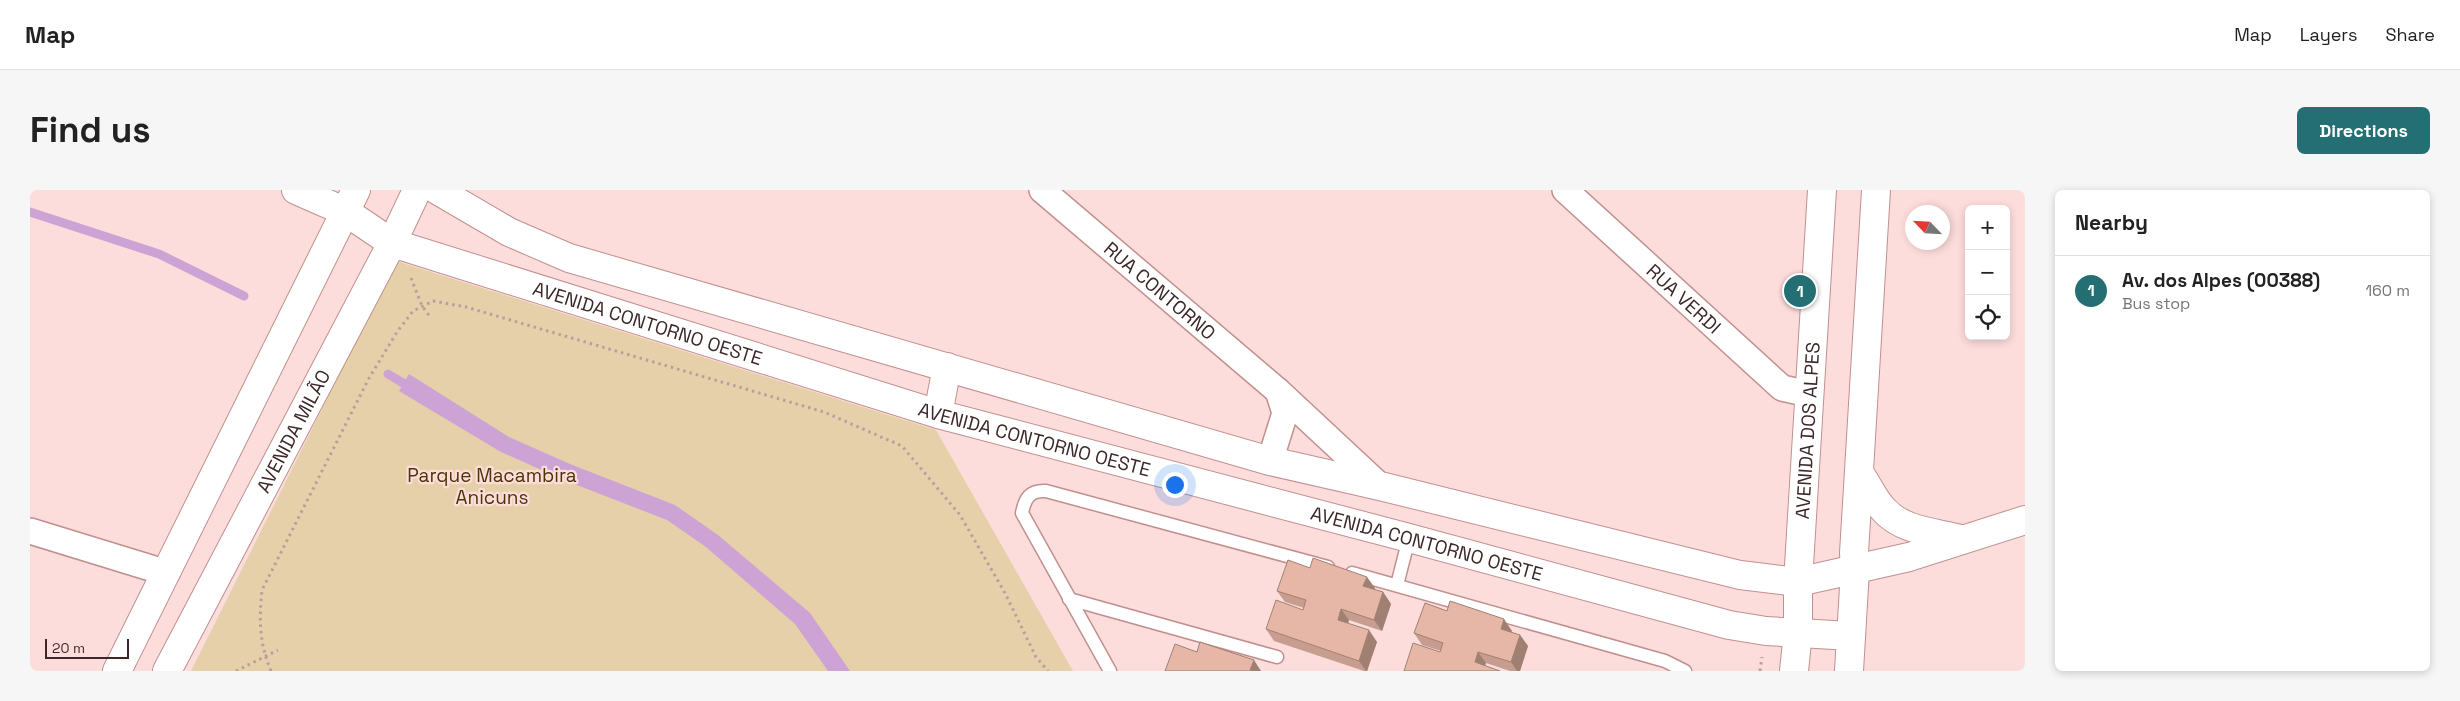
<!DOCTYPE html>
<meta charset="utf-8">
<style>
:root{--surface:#fff;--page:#f6f6f6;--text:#222;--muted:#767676;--line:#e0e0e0;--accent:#246f73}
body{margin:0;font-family:"Space Grotesk",sans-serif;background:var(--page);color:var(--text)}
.controls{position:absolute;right:15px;top:15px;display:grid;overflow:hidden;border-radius:8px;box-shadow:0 2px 8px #0003}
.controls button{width:45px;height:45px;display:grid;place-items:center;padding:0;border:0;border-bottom:1px solid var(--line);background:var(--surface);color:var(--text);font:25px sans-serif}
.compass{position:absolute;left:1875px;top:15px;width:45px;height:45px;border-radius:50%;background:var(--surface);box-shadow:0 2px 8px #0003;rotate:295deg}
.scale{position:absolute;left:15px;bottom:12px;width:84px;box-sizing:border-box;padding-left:5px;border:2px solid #3c2828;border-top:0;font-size:14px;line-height:18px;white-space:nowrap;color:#3c2828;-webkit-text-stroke:4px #fddddc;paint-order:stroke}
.you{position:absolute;left:1144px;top:294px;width:18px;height:18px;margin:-12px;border:4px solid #fff;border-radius:50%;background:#1a73e8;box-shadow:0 0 0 8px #1a73e833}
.badge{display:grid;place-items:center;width:32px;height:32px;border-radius:50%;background:var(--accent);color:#fff;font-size:16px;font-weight:700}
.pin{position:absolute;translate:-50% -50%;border:2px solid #fff;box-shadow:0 1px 5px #0006}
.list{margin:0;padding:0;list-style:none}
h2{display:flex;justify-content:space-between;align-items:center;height:65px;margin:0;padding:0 20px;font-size:21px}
h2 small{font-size:16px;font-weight:400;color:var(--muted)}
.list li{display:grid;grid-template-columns:32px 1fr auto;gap:15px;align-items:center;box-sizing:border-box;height:70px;padding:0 20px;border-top:1px solid var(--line)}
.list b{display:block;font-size:19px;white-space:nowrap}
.list p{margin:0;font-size:16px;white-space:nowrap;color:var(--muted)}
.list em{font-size:16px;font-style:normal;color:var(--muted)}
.icon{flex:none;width:28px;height:28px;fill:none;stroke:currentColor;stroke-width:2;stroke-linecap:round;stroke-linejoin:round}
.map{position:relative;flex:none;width:1995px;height:481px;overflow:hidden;border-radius:8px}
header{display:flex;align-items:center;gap:30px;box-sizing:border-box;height:70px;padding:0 25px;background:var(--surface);border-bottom:1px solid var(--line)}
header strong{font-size:24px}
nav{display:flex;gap:28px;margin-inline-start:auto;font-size:18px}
.intro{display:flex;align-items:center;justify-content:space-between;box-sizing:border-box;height:120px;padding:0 30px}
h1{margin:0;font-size:35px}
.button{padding:12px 22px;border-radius:8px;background:var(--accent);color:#fff;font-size:18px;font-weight:700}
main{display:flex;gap:30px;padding:0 30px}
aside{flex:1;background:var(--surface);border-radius:8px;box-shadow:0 2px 8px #0003}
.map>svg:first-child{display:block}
.green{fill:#e6d0aa}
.water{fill:#cda3d6}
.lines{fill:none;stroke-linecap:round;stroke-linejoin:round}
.stream{stroke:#cda3d6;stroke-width:9}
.lane-casing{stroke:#c1908e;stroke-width:15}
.street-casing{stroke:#c1908e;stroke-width:28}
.secondary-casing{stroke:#c1908e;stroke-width:30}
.primary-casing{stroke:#c1908e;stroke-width:30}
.path{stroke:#ba9e9e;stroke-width:3;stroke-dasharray:2.5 4;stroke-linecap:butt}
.lane{stroke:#fff;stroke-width:12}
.street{stroke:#fff;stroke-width:25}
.secondary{stroke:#fff;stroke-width:28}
.primary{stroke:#fff;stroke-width:28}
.wall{fill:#c69d8f}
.shaded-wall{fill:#a18074}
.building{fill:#e6b7a6;stroke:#a18074}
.labels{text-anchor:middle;stroke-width:4.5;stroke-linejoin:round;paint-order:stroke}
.street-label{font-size:19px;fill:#3c2828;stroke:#fddddc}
.park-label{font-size:19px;fill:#4c3503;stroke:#fddddc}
</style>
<header>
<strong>Map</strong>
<nav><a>Map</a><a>Layers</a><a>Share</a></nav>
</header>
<div class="intro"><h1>Find us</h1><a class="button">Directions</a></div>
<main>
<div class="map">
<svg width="1995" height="481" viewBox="0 0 1995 481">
<rect width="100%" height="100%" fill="#fddddc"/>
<path class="green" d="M366,71L906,240L1043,481H161Z"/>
<path class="water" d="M379,184L479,247L540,274L645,315L688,345L780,423L820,481H798L765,434L676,357L637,330L534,290L471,262L369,201Z"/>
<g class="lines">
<g class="stream">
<path d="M0,22L129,64L214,106"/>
<path d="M358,184L383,199"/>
</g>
<g class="lane-casing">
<g id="lane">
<path d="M1322,383L1635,471L1655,481"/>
<path d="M1367,395L1379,348"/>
<path d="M1039,409L1247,467"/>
<path d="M1080,481L992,323C995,308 1000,300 1016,301L1298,377"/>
</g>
</g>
<g class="street-casing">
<g id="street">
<path id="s1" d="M1012,0L1248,201L1350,296"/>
<path id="s2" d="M1535,0L1752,198L1779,204"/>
<path d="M1240,271L1255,223L1248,201"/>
<path d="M0,341L137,383"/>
</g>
</g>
<g class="secondary-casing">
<g id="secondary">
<path id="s3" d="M266,0L316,22L362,53L908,224L1379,348L1699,435L1736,441L1821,446"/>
<path d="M407,0L479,42L539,68L1240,271L1350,296L1710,385L1768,392L1879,367L1995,330"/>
<path d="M908,224L917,177"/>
<path d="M87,481L326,0"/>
<path id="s4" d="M137,481L362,53L387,0"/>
</g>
</g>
<g class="primary-casing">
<g id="primary">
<path d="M1830,284C1838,295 1844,310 1854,320C1873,341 1904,342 1930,349"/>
<path id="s5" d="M1764,481L1768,442V392L1792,0"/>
<path d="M1819,481L1825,380L1824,363L1846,0"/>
</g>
</g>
<g class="path">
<path d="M381,88L392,116L401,128"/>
<path d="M206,481L248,460"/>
<path d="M241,481C229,452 229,430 232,400L338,190L367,142L383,121L403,111L436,117L794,222L872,256L930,325L975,403L1006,467L1018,481"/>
<path d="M1730,481L1732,467"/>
</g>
<use href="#lane" class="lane"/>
<use href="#street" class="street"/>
<use href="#secondary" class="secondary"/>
<use href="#primary" class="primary"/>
</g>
<g class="wall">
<path d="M1280,378L1345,398L1344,399L1353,402L1361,414L1352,441L1319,430L1318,433L1347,452L1337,481H1334L1244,451L1236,439L1273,420L1274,418L1255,412L1247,401Z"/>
<path d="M1417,421L1482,441L1481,442L1490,445L1498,456L1490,481H1480L1456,473L1410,462L1411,461L1392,455L1384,443Z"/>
</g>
<g class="shaded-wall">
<path d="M1337,387L1345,398L1341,407L1333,396Z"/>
<path d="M1353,402L1361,414L1352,441L1344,430Z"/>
<path d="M1311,419L1319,430L1316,441L1308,430Z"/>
<path d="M1474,429L1482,441L1478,450L1471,439Z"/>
<path d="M1339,440L1347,452L1337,481H1336L1329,471Z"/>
<path d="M1490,445L1498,456L1490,481H1487L1481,472Z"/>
<path d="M1448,462L1456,473L1454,481L1445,472Z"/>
<path d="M1224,470L1231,481H1221L1220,480Z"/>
</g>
<g class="building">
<path d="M1283,368L1337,387L1333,396L1353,402L1344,430L1311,419L1308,430L1339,440L1329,471L1236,439L1246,410L1273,420L1276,410L1247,401L1258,370L1280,378Z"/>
<path d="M1420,411L1474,429L1471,439L1490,445L1481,472L1448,462L1445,472L1470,481H1374L1383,453L1410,462L1413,453L1384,443L1395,413L1417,421Z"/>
<path d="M1170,452L1224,470L1220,480L1225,481H1135L1145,454L1167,462Z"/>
</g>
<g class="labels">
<g class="street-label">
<text dy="7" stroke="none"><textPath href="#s1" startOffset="155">RUA CONTORNO</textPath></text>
<text dy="7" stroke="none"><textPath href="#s2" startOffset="161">RUA VERDI</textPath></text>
<text dy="7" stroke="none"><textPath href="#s3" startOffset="378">AVENIDA CONTORNO OESTE</textPath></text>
<text dy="7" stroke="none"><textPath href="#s5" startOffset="241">AVENIDA DOS ALPES</textPath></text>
<text dy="7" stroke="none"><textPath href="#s4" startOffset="271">AVENIDA MILÃO</textPath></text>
<text dy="7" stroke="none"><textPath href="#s3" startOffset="782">AVENIDA CONTORNO OESTE</textPath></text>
<text dy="7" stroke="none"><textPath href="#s3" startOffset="1188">AVENIDA CONTORNO OESTE</textPath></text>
</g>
<g class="park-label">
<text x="462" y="292">Parque Macambira<tspan x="462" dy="22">Anicuns</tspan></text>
</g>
</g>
</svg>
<div class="controls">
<button>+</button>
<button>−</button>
<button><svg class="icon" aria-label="locate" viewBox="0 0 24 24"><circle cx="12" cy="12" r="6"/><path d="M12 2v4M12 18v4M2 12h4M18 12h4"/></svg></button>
</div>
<svg class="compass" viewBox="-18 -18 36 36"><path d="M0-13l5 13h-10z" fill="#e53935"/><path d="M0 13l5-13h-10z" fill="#767676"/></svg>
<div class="scale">20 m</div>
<div class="you"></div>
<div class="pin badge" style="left:1770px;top:101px">1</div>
</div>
<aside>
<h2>Nearby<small></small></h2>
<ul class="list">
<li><span class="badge">1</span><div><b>Av. dos Alpes (00388)</b><p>Bus stop</p></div><em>160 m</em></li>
</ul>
</aside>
</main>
